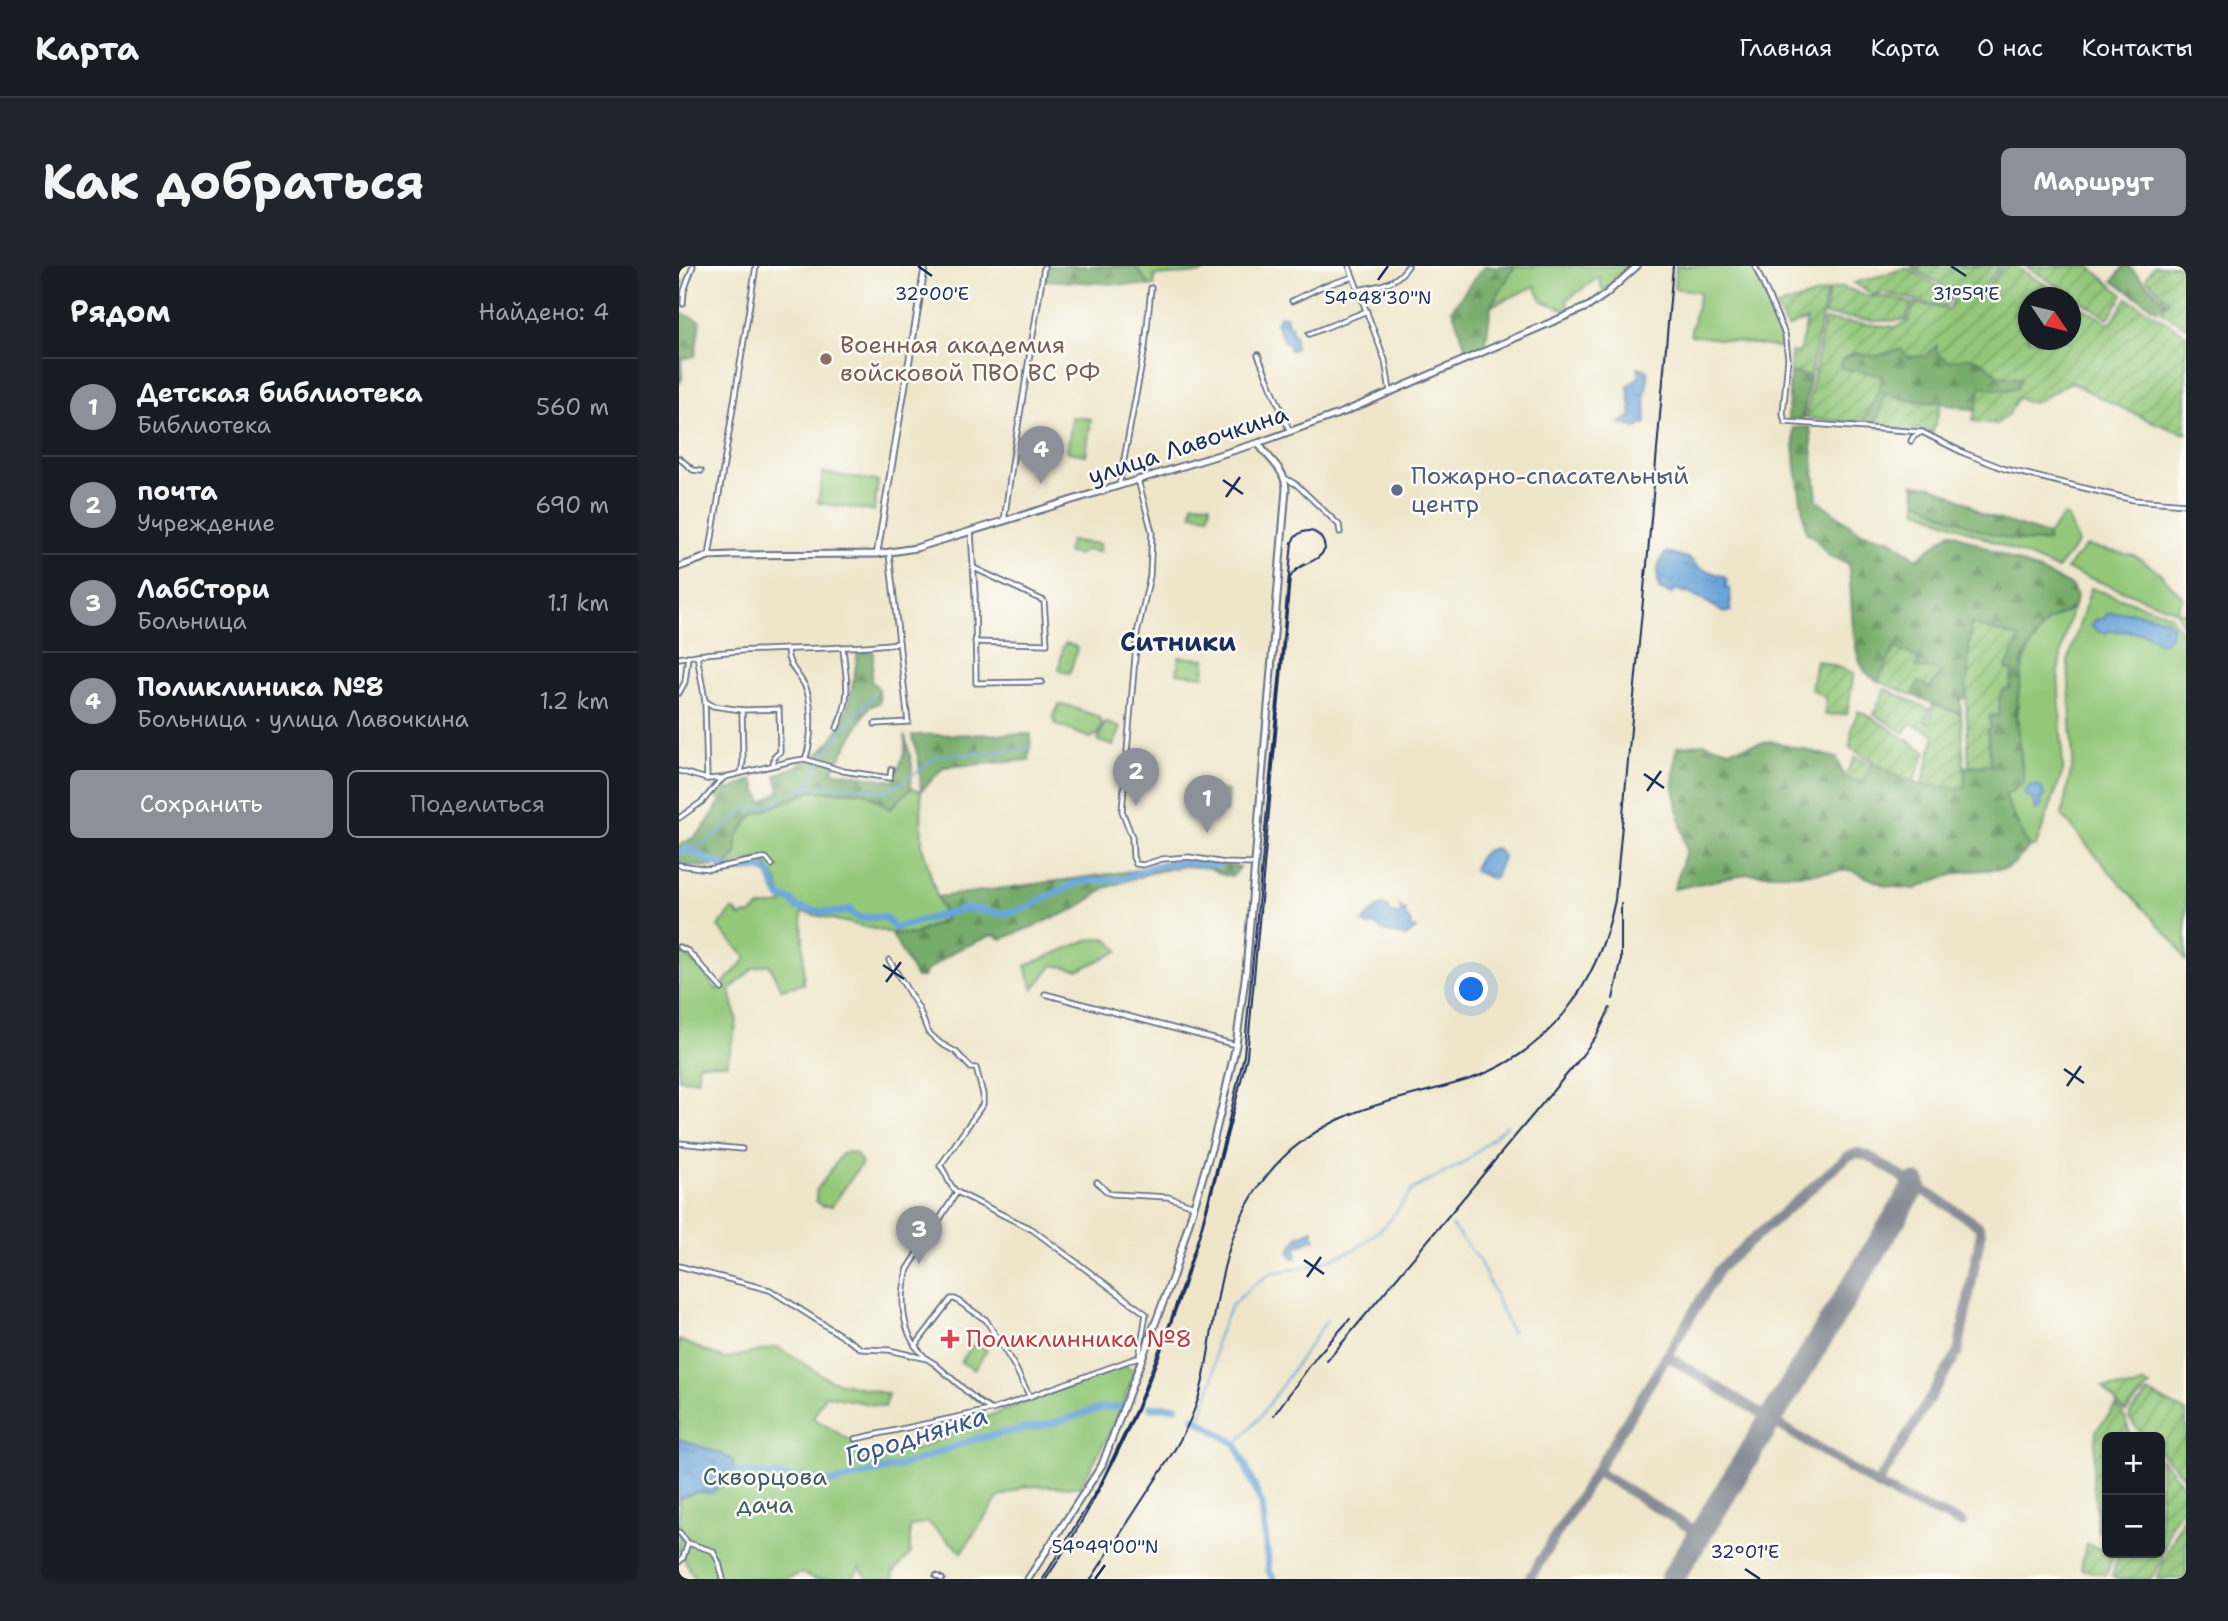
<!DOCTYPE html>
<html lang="ru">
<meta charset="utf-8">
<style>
:root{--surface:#171b24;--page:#20242c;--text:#f1f3f6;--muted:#9ea1a6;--line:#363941;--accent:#8c9099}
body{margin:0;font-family:"Shantell Sans",sans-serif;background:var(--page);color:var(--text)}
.controls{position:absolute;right:21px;bottom:21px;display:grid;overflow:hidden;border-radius:10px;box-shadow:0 2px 5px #0004}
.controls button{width:63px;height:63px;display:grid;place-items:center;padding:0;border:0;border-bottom:2px solid var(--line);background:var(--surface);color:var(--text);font:35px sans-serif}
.compass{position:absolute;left:1339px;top:21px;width:63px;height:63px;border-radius:50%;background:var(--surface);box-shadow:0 2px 5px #0004;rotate:125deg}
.you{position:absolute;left:793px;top:724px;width:24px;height:24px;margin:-18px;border:5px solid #fff;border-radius:50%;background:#1a73e8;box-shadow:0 0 0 10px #1a73e833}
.badge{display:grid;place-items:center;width:46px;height:46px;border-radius:50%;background:var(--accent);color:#fff;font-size:23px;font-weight:700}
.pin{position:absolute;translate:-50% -58px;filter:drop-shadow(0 2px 4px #0008)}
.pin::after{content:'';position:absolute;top:37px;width:24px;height:21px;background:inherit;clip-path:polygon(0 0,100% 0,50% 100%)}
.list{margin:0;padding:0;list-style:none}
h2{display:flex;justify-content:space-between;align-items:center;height:91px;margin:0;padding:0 28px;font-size:30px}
h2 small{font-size:23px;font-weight:400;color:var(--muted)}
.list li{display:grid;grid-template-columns:46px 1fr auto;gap:21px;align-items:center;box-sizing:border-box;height:98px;padding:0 28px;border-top:2px solid var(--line)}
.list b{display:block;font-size:26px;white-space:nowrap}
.list p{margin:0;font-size:23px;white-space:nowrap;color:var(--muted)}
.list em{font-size:23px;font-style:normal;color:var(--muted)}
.actions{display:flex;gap:14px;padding:21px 28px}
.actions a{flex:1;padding:16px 0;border:2px solid var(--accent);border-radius:10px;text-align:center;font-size:24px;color:var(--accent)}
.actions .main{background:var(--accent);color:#fff}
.map{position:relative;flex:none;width:1507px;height:1313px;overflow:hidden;border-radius:10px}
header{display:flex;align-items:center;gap:42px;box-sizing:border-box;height:98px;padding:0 35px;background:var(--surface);border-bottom:2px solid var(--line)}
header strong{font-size:33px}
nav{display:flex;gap:38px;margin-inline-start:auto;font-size:24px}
.intro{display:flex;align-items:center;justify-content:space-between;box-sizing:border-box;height:168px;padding:0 42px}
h1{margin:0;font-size:49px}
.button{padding:18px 32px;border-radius:10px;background:var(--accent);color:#fff;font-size:24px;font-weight:700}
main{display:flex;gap:42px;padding:0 42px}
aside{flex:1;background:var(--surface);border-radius:10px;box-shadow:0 2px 5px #0004}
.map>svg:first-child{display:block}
.green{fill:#93c879;stroke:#577c6c;stroke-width:2}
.forest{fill:url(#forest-firs);stroke:#486e64;stroke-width:2}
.garden{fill:url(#garden-furrows);stroke:#577c6c;stroke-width:2}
.water{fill:url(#water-ripples);stroke:#426a9c;stroke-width:2}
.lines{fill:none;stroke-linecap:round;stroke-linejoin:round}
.stream{stroke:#68a4d9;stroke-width:2}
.river{stroke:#68a4d9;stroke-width:7}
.taxiway{stroke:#858a94;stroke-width:10}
.runway{stroke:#858a94;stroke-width:24}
.minor-casing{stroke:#656f84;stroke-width:7}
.tertiary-casing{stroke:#656f84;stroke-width:8}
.secondary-casing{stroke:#656f84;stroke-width:9}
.minor{stroke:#fff;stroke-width:3.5}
.tertiary{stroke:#fff;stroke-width:4.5}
.secondary{stroke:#fff;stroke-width:5}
.tram{stroke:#1b2f5e;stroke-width:2}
.rail{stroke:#1b2f5e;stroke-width:2}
.ticks{fill:none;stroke:#1b2f5e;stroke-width:2.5}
.education-dot{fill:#8d6e63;stroke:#fdfcf7;stroke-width:2.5}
.service-dot{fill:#5c6f8a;stroke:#fdfcf7;stroke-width:2.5}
.health-dot{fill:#e0444e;stroke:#fdfcf7;stroke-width:2.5}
.labels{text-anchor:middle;stroke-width:5;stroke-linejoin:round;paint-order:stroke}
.education-label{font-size:24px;fill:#785e54;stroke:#fdfcf7;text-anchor:start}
.street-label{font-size:24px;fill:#1b2f5e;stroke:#fdfcf7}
.service-label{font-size:24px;fill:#4e5e75;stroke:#fdfcf7;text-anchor:start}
.health-label{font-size:24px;fill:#be3a42;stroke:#fdfcf7;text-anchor:start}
.park-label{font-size:24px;fill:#3f5d66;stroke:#fdfcf7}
.neighbourhood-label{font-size:26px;font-weight:bold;fill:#1b2f5e;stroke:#fdfcf7}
.water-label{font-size:26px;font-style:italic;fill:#365889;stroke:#fdfcf7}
.ticks-label{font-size:18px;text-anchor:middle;fill:#1b2f5e;stroke:#fdfcf7;stroke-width:5;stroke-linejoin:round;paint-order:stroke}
</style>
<header>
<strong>Карта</strong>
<nav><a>Главная</a><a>Карта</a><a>О нас</a><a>Контакты</a></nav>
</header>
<div class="intro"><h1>Как добраться</h1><a class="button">Маршрут</a></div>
<main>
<aside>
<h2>Рядом<small>Найдено: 4</small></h2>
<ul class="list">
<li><span class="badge">1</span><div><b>Детская библиотека</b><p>Библиотека</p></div><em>560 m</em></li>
<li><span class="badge">2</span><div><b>почта</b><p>Учреждение</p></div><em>690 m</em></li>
<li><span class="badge">3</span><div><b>ЛабСтори</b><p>Больница</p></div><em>1.1 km</em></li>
<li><span class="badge">4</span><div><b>Поликлиника №8</b><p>Больница · улица Лавочкина</p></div><em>1.2 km</em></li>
</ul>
<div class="actions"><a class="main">Сохранить</a><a>Поделиться</a></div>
</aside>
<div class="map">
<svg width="1507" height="1313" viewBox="0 0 1507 1313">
<defs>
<pattern id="forest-firs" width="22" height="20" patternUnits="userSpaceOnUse" patternTransform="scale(1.75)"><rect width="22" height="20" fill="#76ac69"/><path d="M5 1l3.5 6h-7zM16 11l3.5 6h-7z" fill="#608c5a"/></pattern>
<pattern id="garden-furrows" width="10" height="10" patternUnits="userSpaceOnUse" patternTransform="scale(1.75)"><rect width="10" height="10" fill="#93c879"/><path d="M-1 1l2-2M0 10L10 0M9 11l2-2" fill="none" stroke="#77a366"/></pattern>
<pattern id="water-ripples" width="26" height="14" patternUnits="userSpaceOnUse" patternTransform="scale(1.75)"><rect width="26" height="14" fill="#68a4d9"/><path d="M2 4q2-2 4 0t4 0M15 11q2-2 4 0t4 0" fill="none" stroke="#5586b3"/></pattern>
</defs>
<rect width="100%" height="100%" fill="#fdfcf7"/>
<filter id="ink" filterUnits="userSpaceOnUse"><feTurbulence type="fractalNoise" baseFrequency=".0143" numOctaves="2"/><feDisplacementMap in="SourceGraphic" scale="14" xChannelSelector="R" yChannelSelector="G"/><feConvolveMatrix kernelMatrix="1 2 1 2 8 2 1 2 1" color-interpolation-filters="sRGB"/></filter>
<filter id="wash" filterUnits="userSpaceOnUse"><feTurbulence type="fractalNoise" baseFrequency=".00686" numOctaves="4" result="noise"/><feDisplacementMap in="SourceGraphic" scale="28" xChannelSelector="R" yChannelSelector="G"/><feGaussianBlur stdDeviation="1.57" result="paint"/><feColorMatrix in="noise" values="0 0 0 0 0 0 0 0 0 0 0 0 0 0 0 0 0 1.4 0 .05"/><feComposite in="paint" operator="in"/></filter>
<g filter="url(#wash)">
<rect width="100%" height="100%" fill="#efe6ca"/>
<g class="green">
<path d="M456,0H531L522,7L476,10L475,20H471Z"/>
<path d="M836,0H953L924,26L920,11L888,34L890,45L863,35L856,20L812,40Z"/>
<path d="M997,0H1074L1103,70L1104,82L1011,69L1021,26L995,22Z"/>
<path d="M393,151L412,153L407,189L388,186Z"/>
<path d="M144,207L199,215L195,245L139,237Z"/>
<path d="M1238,234C1278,256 1322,276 1368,275L1369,269L1385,249L1389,252L1399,277L1378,303L1238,243Z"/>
<path d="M514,237L531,238L530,250L513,248Z"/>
<path d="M391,275L421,278L420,286L406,284L399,289L388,287Z"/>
<path d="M1407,280L1456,290L1480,306L1504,332L1497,345L1507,347V359H1504L1497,345L1387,303Z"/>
<path d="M1412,322L1491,349L1504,368L1507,367V696L1498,679L1424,598L1383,549L1394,494L1389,395Z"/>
<path d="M1394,342L1386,368L1379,406L1384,505L1357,580L1350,582L1325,530L1345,517C1339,464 1327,403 1366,358C1372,351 1386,347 1394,342Z"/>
<path d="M387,377L396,380L398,383L391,407L382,405L380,403L384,380Z"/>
<path d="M500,391L526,393L525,410L498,407Z"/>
<path d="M380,439H387L420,451L423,458L419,469L411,472L377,459L374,451Z"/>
<path d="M426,456L442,462L434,480L419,475Z"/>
<path d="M232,522L242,525L243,579L258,631L267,653L234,669L212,667L123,646C123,670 126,694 124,718L102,723L90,698L74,702L51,724L58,755L48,798L20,797L18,814L0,813V684L21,702L38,724L68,692L39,661L54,643L62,651L66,648L71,649L81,641L104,638C102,623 93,594 74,595C64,596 54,599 45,601L58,589V570L73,550L131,525L186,526L211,543Z"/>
<path d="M538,524L549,525L547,546L536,545Z"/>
<path d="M427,672L440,685L400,704L374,699L354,723L346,700L408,674Z"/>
<path d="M170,886L177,888L183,897L153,940H142L137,935V925L163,888Z"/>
<path d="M0,1074L46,1093L98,1081L151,1114L209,1128L206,1141L146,1129L134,1152L174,1176L183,1194L241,1182L307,1151L446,1099L456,1106L436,1157L401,1221L347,1220L319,1232L283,1286L248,1256L231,1261V1288L214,1307L215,1313H189L181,1301L173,1313H136L123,1307L107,1313H16L0,1283Z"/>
<path d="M296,1076L308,1084L295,1104L282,1096Z"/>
</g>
<g class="forest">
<path d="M368,0H456L471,20L365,14Z"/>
<path d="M805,0H836L812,40L806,82L789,88L773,43Z"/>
<path d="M1445,0H1449L1487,36L1478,44L1434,15Z"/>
<path d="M0,14H4L1,46L21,55L16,90L2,93L3,113L0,117Z"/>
<path d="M1259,78L1284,90L1307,96L1319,109L1343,113L1338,122L1324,124L1303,121L1298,145L1262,137L1218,132L1207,128L1196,158L1182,157L1194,137L1161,102L1164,93L1175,87L1197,90L1222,83Z"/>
<path d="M1111,106L1131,110L1124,154L1109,153Z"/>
<path d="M1131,161L1138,234L1181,266L1213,274L1238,293L1272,266L1392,319L1398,330L1394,342L1367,356L1344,393L1337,448L1345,517L1326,530L1350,582L1333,599L1325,603L1287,605L1259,613L1236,623L1207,620L1172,604L1122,608H1069L995,623L1007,585L994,516L998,481L1026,477L1050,484L1091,475L1158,492L1165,512L1183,515L1195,494L1223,512L1243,519L1286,522L1285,501L1312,499L1308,463L1309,450L1320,449V433L1327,402L1292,358L1287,432L1281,433L1282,448L1233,429L1240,415L1251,422L1262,405L1236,401L1239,391L1216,383L1199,415C1195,412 1189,410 1186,405C1170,384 1174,325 1169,297L1150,290L1135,271L1127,266L1117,202L1114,162Z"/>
<path d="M1235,218L1252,220L1271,228L1289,237L1303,248L1369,269V275C1327,281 1273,254 1238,234Z"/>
<path d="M179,386H195L192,415L200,423L201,436L190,441L153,505L215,515L226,485V469L233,498L232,522L211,543L186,526L132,525L74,549L58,570V589L45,601L0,600V579C23,571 30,554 42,534L32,528L44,513L49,525L74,513L83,536L101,525L97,509C113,502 132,494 145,482C170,459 174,418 179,386Z"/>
<path d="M352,468L350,494L265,501L242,525L240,495L233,469Z"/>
<path d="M512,593L561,601L554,610L544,609L531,602L504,600L471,607L426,622L399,642L323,673L313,669L276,685L246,706L244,711L237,712L212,667L234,669L267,653L258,631L453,605L487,595Z"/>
</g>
<g class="garden">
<path d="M1233,0H1321L1301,26L1295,29L1284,22L1275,26L1233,2Z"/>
<path d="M1324,0H1336L1386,31L1350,32V74H1392V35L1431,58L1448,32L1507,68V168C1467,155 1429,136 1392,116L1355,137L1338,132L1331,146L1318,158L1294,155L1302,121L1324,124L1338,122L1342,113L1318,109C1304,92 1292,87 1271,96L1258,87V79L1246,90L1228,91L1222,83L1197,90L1174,87L1164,93L1162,102L1204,110L1194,137L1182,157L1127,152L1145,54L1217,61L1229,56L1235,37L1267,43H1270L1276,29L1289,30L1297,34L1304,28Z"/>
<path d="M1347,0H1410L1444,29L1429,52Z"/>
<path d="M1475,0H1507V61L1482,45L1490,35L1467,12Z"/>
<path d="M1228,2L1273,29L1267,40H1260L1204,26L1195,29L1175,17Z"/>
<path d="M1163,21L1189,30L1212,31L1232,37L1227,54L1198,55L1146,49L1150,24Z"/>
<path d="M1148,25L1131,110L1111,106L1112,86L1120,87L1128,54L1108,62L1097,41Z"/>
<path d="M1207,127C1225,136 1243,136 1262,137L1253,169L1249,164L1199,162L1196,159Z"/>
<path d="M1292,358L1341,372L1327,402L1333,406L1331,422L1323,424L1320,434V449L1310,450L1312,462L1308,464L1312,499L1290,500L1287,432Z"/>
<path d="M1216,382L1239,392L1237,401L1262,405L1251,422L1240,416L1233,429L1199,415Z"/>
<path d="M1137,394L1175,407L1168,448L1146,449V431L1132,423Z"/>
<path d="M1206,423L1250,443L1247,456H1251L1253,438L1282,448L1286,522L1243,519L1256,468L1231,457L1226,467L1195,448Z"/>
<path d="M1179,445L1192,451L1247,486L1234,516L1223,512L1171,482L1173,461Z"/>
<path d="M1176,491L1193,498L1184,516L1165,512Z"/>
<path d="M1464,1117L1471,1120L1446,1147L1424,1121L1455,1122Z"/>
<path d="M1470,1127L1507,1146V1214L1481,1185V1171H1465L1450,1152L1452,1146Z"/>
<path d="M1437,1140L1446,1152L1452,1171H1428V1269L1419,1265L1414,1213L1417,1165Z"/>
<path d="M1481,1192L1507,1222V1237L1493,1257L1482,1296L1472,1313H1439L1433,1310L1440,1287H1481Z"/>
<path d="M1507,1243V1313H1478Z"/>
<path d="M1407,1278L1435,1288L1427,1309L1402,1303Z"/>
</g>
<g class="water">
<path d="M602,50H607L609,58L613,61L612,66L616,70V83L611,84L609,78L604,74L597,56Z"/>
<path d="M959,101L968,104L969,111L966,130L967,157L957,162L941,157L953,151L949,120L961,110Z"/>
<path d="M988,286L1011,293L1020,302L1044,310L1048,314L1046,321L1051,323L1052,345L1045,347L1021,332L996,323L993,328L980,323C978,309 977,296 988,286Z"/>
<path d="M1454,346L1486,353L1494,360L1491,370L1484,377C1476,376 1475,372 1468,369C1456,362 1444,368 1432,364L1427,367L1420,366L1412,360L1417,353H1425L1429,347Z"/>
<path d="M1351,519L1362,521L1365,529L1361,534L1363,540L1357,544L1355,535L1345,527Z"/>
<path d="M815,582L819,583L824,591L816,612H811L795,605C797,594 804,584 815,582Z"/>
<path d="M705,639L710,642L711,646L720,649L723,645L721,641L727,645L726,652H729L732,657L730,661L737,663L727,671L704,665L695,658L689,660L684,657C688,650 698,640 705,639Z"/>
<path d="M634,964L636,974L632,973L623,979L621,978L617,982L618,989L617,992L613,991L610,985L620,970Z"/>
<path d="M0,1173L43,1188L54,1195V1204L40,1210L42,1220L32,1227L17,1226L0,1233Z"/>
</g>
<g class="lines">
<g class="stream">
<path d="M130,518C143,484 172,455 195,429"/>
<path d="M8,583L28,575L40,566L66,543L89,541L103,531L130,520H176L204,526L225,516L259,490L340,484L352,481"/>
<path d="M772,959L800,994L833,1067"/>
<path d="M520,1155L529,1130L535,1108L537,1074L552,1040L571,1022L592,1007L632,1000L677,983L707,959L734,923L786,896L828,859"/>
<path d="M557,1178L581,1151L648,1054"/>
</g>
<g class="river">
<path d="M0,588L8,583L53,605L80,602L90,607L101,632L112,634L118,642C137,643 154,651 172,643L171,647L182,652L205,651L216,662L288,642L323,648L345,643L399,616L444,613L475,600L506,596L540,599"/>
<path d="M472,1141H497"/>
<path d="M515,1152L557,1178L583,1239L590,1305L595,1313"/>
<path d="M42,1204L156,1216L228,1198L296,1173L370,1158L423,1142L442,1141"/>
</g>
<g class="taxiway">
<path d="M988,1090L1040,1003L1169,890L1179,887L1190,890L1293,955L1300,961L1302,967L1279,1086L1198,1219"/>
<path d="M917,1205L1021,1268"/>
<path d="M850,1313L988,1090L1198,1219L1227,1234L1283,1257"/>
</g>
<path class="runway" d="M993,1313L1236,919"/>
</g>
</g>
<g filter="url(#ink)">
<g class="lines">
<g class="minor-casing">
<g id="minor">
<path d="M670,0L706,94L711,125"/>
<path d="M1076,0L1106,68L1109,92L1104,148L1106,156L1243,166"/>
<path d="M680,24C702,19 716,19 729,0"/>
<path d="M613,35L642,21L674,11"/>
<path d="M4,38L5,25L14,0"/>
<path d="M630,68L688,45"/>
<path d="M579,89L611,166"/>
<path d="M1232,175L1234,171L1243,166L1285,187L1326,203L1455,234L1507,238"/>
<path d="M0,192L14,204L22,205"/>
<path d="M606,212L618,219L660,259L661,266"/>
<path d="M459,214L473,266L471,310L458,368L443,545L453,571L454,591L457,598L464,599L483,593L510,591L546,597L575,598"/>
<path d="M440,220L466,81L472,22"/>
<path d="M325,255L335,185L365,1"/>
<path d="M292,266L296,328L297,417L363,416"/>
<path d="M30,290L77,0"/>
<path d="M295,302L365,335L368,378L296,376"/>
<path d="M108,385C109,400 119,407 126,420C134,435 133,478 126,493"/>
<path d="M0,392C73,379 147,386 220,377"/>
<path d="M0,427L6,416L9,390"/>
<path d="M26,435L34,440L63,444L64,495L62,507"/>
<path d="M63,444L100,443L101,486L95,491L94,499"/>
<path d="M196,458L229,456L210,287"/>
<path d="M158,462C161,453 166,444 167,434C170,417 165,399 164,381"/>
<path d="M0,505L28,513L26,435L18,389"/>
<path d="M28,513L43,512"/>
<path d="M0,552L24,535L39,517L46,511L113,495L126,493L164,505L211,512L212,503"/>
<path d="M0,599L30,603L87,592L93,599"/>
<path d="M0,681L9,685L43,723"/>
<path d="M210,694L240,743L249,766L261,777L277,786L292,802H297L304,828V838L261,900C269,907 267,917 278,926L354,964L467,1048L460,1091"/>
<path d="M366,728L557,779"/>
<path d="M0,877L63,883"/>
<path d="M418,916L428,926L433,928L489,931L515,940"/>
<path d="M0,1000L91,1024L183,1083L210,1084L248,1093L256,1098L301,1137L313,1144L460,1091L462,1092"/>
<path d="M236,1080L272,1033H276L307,1054L336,1101L351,1131"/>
<path d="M246,1091C222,1068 220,1034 229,1003L278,926"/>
<path d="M176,1173L311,1144"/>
<path d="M0,1266L9,1277L4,1292L0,1296"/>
<path d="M9,1277L34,1285L40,1297L44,1313"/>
<path d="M257,1310L263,1313"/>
</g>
</g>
<g class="tertiary-casing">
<path id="tertiary" d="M198,288L246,0"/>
</g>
<g class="secondary-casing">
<g id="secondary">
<path d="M0,301L30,290L53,289L198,288L237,282L579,177L665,146L910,40L927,28L958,0"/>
<path d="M349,1313L423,1199L494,1010L533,880L544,836L557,779L567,705L607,223C606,202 590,194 579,177"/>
</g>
</g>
<use href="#minor" class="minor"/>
<use href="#tertiary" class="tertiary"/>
<use href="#secondary" class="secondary"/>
<path class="tram" d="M364,1313L421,1219L457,1143L491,1056L521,966L548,862L565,789L613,276C623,258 644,263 646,283C638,299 618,296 611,312L568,790C524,973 473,1155 367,1313"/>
<g class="rail">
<path d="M967,310L994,0"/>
<path d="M934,733L942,697V638"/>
<path d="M648,1095L899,795L918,769L931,742"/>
<path d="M595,1149L638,1090L671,1053"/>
<path d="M412,1313C433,1281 454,1248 475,1216C490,1193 504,1172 514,1147C524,1123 528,1095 532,1070C544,998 554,936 611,885C663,840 722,834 785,815C870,789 919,718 936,634L967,302"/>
</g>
</g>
</g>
<path class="ticks" d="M239,0L253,10M1272,0L1287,10M699,14L709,0M544,214L564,228M547,231L561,211M965,508L985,522M968,525L982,505M204,699L225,713M207,716L222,696M1385,803L1405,817M1388,820L1402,800M625,994L645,1008M628,1011L642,991M1066,1303L1081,1313M416,1313L426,1299"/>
<circle class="education-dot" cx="147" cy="93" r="7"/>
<circle class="service-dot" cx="718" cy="224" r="7"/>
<path class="health-dot" d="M267.5 1062.5h7v7h7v7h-7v7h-7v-7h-7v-7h7z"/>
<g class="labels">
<g class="education-label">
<text x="161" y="87">Военная академия<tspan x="161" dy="28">войсковой ПВО ВС РФ</tspan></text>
</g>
<g class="street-label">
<text transform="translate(509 179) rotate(-18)" y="8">улица Лавочкина</text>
</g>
<g class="service-label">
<text x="732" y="218">Пожарно-спасательный<tspan x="732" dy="28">центр</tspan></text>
</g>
<g class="health-label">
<text x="287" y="1081">Поликлинника №8</text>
</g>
<g class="park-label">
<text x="86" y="1219">Скворцова<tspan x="86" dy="28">дача</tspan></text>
</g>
<g class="neighbourhood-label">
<text x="499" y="385">Ситники</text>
</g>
<g class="water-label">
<text transform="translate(237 1170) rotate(-17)" y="9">Городнянка</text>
</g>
</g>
<g class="ticks-label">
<text x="1287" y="34">31°59'E</text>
<text x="253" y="34">32°00'E</text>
<text x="699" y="38">54°48'30"N</text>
<text x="426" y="1287">54°49'00"N</text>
<text x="1066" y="1292">32°01'E</text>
</g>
</svg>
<div class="controls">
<button>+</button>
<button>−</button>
</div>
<svg class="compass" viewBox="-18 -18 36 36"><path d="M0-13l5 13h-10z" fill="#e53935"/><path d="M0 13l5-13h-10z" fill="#9ea1a6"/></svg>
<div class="you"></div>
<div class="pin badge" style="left:528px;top:567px">1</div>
<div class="pin badge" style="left:457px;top:540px">2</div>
<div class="pin badge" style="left:240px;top:998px">3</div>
<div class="pin badge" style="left:362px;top:218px">4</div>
</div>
</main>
